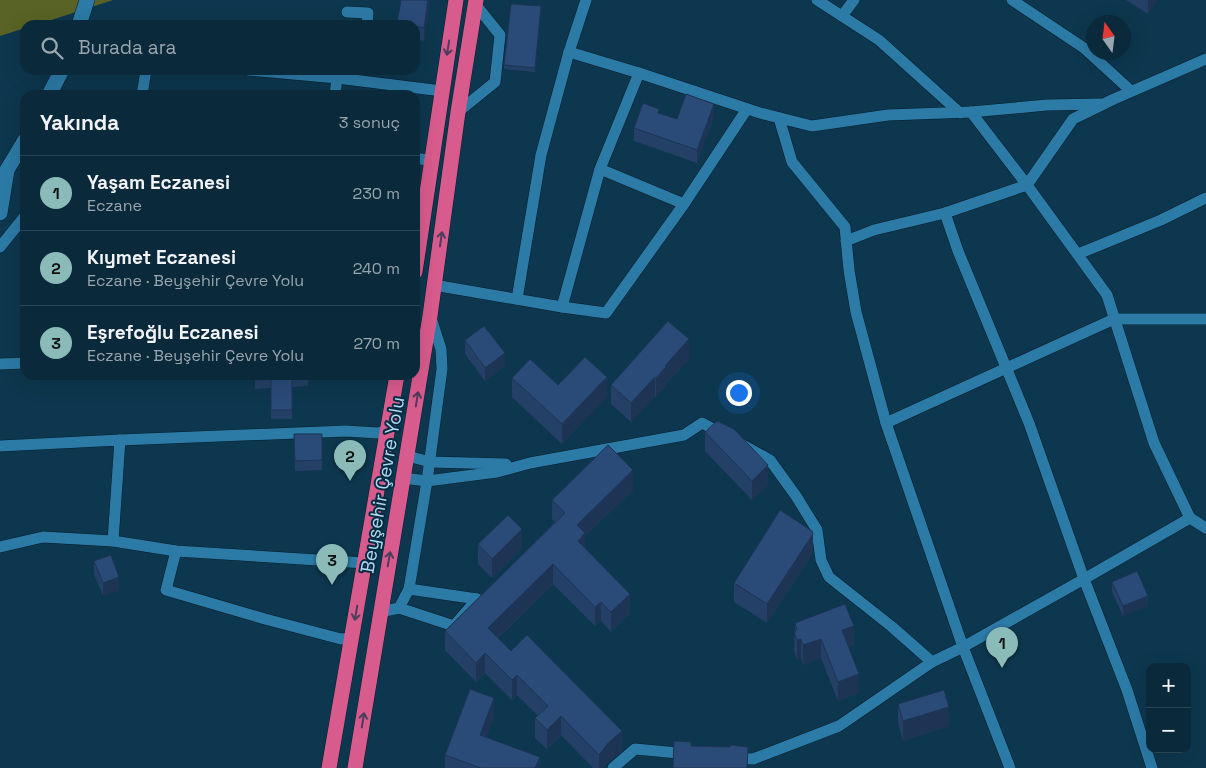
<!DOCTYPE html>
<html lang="tr">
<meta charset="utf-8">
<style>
:root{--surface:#0a293a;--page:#183545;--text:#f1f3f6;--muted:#99a6af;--line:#2a4554;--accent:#8bbbb9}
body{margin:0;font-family:"Space Grotesk",sans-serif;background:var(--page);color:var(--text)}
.controls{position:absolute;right:15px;bottom:15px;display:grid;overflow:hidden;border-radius:10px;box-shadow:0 5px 20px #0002}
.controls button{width:45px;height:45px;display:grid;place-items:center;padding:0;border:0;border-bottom:1px solid var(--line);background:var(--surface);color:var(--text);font:25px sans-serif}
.compass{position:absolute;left:1086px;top:15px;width:45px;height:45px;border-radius:50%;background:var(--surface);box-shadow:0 5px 20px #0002;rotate:346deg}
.you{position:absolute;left:738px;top:392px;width:18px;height:18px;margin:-12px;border:4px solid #fff;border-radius:50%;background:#1a73e8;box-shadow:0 0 0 8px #1a73e833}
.badge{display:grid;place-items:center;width:32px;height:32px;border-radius:50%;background:var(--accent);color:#111;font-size:16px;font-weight:700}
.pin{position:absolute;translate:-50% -41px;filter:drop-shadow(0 1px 2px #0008)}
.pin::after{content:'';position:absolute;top:26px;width:18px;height:15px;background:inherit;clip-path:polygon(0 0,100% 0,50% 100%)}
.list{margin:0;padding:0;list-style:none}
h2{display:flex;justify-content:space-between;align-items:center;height:65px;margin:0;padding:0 20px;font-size:21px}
h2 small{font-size:16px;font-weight:400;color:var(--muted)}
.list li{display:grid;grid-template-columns:32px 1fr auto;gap:15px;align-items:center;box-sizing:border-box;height:75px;padding:0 20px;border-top:1px solid var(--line)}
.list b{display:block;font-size:19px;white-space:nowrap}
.list p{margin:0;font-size:16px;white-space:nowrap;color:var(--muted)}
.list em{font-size:16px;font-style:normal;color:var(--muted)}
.icon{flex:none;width:28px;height:28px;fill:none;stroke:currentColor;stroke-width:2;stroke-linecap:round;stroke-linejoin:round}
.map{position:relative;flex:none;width:1206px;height:768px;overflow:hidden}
.search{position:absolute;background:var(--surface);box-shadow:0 5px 20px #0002;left:20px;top:20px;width:400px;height:55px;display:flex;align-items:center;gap:12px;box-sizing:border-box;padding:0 18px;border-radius:15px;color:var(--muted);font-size:19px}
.panel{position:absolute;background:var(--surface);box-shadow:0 5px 20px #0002;left:20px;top:90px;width:400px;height:290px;border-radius:15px}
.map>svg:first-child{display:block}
.forest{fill:#596325}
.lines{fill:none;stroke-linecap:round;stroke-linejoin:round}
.street-casing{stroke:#051d2b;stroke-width:12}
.secondary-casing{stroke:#051d2b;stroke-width:16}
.highway-casing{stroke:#051d2b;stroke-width:16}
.street{stroke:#2c7aa6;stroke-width:11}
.secondary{stroke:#2c7aa6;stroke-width:15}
.highway{stroke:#d85b8d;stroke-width:15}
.wall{fill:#244067}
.shaded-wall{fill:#1d3454}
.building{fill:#2a4a78;stroke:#1d3454}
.oneway{stroke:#4c3d5d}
.labels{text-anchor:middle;stroke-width:4;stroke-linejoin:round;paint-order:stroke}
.street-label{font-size:19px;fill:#b3d7ef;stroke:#012d43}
</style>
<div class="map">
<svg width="1206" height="768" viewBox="0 0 1206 768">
<rect width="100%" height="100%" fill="#0d374e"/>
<path class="forest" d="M0,0H113L36,25H25V28L0,36Z"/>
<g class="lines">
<g class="street-casing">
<g id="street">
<path d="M586,0L569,52L639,73"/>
<path d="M817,0L879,40L960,113"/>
<path d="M1012,0L1084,48L1131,91"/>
<path d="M347,12L368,13L367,25"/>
<path d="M842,16L854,0"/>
<path d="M248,70L337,78L335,95"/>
<path d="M337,78L442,91"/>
<path d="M142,95L146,70"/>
<path d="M458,112L495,82L500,35L476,5"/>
<path d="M971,112L1047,105L1101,104"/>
<path d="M779,118L792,162L845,227L849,270L856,312L886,423L963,647L1010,768"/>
<path d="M415,158L433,161"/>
<path d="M600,169L684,204"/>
<path d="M846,241L874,230L945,213"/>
<path d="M0,247L25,216"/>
<path d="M1078,254L1161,220L1206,198"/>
<path d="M434,285L562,307L600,169L639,73L760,113L812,126L888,115L971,112L1027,185L1107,295L1154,443L1190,518L1084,579L1029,423L958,251L945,213L1027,185L1073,119L1114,99L1206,59"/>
<path d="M517,299L541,155L569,52"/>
<path d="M562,307L606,313L684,204L747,109"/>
<path d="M0,364L25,363"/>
<path d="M886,423L1114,319H1206"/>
<path d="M120,440L346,431L378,433L388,430"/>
<path d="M741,444L770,460L796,496L817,530L821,560L829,577L891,626L932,662L963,647L1084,579L1127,690L1152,768"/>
<path d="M0,446L120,440L113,541L176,551L365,563"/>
<path d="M408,456L430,462L506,464"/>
<path d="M403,478L427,481L497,472L530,463L684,435L702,423L723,434"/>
<path d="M1190,518L1206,528"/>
<path d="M0,547L43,537L113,541"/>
<path d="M176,551L166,590L265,619L341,639L352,638"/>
<path d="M409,589L477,599"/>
<path d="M399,608L454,626L477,599"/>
<path d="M380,612L399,608L409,589L427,481L442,369L441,349L431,318"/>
<path d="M732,758L753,759L839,726L932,662"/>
<path d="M613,768L635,749L689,754"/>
</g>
</g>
<g class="secondary-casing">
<g id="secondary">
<path d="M79,25L87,0"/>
<path d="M49,95L62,70"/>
<path d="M0,213L7,170L25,140"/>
</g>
</g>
<g class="highway-casing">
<g id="highway">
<path d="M415,272L456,0"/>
<path d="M329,768L397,375"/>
<path d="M355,768L430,316L458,112L476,0"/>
</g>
</g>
<use href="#street" class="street"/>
<use href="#secondary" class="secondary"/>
<use href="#highway" class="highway"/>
</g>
<g class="wall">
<path d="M401,0H430L424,41L415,39V25H397Z"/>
<path d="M1126,0H1157L1148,14Z"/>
<path d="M541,10L535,72L504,69V65Z"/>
<path d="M659,113L677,119L714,117L697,163L634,141V128Z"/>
<path d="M465,340L505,366L485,381L465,354Z"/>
<path d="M689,359L666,384V386L656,397L655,396L631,422L611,404V385Z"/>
<path d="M255,375H308V386L292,387V419H271V388L255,389Z"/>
<path d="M512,378L558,385L607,396L562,444L512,397Z"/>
<path d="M705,432L768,485L752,500L705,451Z"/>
<path d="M294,434L322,460V470L295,471Z"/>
<path d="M633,490L585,536V548L630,613L611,632L601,621L595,626L553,584L498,638L511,651L622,751L608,762L604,768H593L561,735L547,749L535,738V718L538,716L517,695L512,700L485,673L476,682L445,650V631L555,522L552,519V500Z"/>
<path d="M478,544L522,548L492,578L478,564Z"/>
<path d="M813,553L767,623L734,602V583Z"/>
<path d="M94,561L119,590L103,596L94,574Z"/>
<path d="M1112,582L1148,606L1123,616L1112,592Z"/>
<path d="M795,623L854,645L849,647L859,693L838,701L821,658L803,665L801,658L797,660L794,651Z"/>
<path d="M898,704L949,726L903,741L898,723Z"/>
<path d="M494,717L486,737L540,768H445V755Z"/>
</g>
<g class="shaded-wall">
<path d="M428,0H430L424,41V28Z"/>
<path d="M1148,0H1157L1148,14Z"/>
<path d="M714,104V117L697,163V150Z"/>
<path d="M689,339V359L666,384V386L656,397V378L665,366Z"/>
<path d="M505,353V366L485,381V368Z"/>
<path d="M607,377V396L562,444V424Z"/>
<path d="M655,377V396L631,422V403Z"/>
<path d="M768,465V485L752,500V481Z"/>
<path d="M633,470V490L585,536V552L578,560L577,525Z"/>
<path d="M522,529V548L492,578V559Z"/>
<path d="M813,534V553L767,623V604Z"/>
<path d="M553,564V584L488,647V628Z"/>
<path d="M119,577V590L103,596V583Z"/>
<path d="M630,594V613L611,632V612Z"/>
<path d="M1148,596V606L1123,616V606Z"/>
<path d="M601,602V621L595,626V607Z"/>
<path d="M854,626V645L842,649V630Z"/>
<path d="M801,639V658L797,660V640Z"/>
<path d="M821,639V658L803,665V645Z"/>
<path d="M485,653V673L476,682V663Z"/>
<path d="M859,674V693L838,701V682Z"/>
<path d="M517,675V695L512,700V680Z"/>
<path d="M494,698V717L480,754V735Z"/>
<path d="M949,707V726L903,741V721Z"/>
<path d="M561,716V735L547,749V730Z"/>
<path d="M622,731V751L608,762L604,768H599V755L608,743Z"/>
<path d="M540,757V768H535Z"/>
</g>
<g class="building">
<path d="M401,0H428L424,28L415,26V25H407L397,23Z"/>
<path d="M511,4L541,6L535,68L504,65Z"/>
<path d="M686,94L714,104L697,150L634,128L643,103L659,109L658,113L677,119Z"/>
<path d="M668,321L689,339L665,366L666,367L656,378L655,377L631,403L611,385Z"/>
<path d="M484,326L505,353L485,368L465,340Z"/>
<path d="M585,357L607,377L562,424L512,378L530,359L558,385Z"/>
<path d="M255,375H308V377L292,378V410H271V379L255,380Z"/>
<path d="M717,421L734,429L768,465L752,481L705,432Z"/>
<path d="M294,434H322V460L295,461Z"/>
<path d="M608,445L633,470L577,525L585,533L578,541L630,594L611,612L601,602L595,607L553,564L488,628L511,651L527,635L622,731L608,743L599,755L561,716L547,730L535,718L548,706L517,675L512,680L485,653L476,663L445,631L565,513L552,500Z"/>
<path d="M780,510L812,531L813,534L767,604L734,583Z"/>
<path d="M508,515L522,529L492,559L478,544Z"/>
<path d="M111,555L119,577L103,583L94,561Z"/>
<path d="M1137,571L1148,596L1123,606L1112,582Z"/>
<path d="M845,604L854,626L842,630L859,674L838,682L821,639L803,645L801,639L797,640L794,632L797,630L795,623Z"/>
<path d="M470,689L494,698L480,735L540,757L535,768H481L445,755Z"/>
<path d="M944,690L949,707L903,721L898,704Z"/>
<path d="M674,741L691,742V746L730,747V745L748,747L747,768H673Z"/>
</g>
<defs><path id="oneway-shaft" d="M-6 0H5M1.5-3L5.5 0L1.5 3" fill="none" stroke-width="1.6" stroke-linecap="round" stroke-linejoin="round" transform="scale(1.25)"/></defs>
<g class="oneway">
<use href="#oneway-shaft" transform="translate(448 48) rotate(99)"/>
<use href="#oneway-shaft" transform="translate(441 239) rotate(-82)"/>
<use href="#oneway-shaft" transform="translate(417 399) rotate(-81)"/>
<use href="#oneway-shaft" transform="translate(389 559) rotate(-80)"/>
<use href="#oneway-shaft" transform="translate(356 613) rotate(100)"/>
<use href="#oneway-shaft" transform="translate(363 720) rotate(-81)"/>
</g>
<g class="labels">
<g class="street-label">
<text transform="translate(382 485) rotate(-80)" y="7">Beyşehir Çevre Yolu</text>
</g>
</g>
</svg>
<div class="controls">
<button>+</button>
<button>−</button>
</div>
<svg class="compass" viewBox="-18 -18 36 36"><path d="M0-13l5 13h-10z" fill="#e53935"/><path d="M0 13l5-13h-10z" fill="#99a6af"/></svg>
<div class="you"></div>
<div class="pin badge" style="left:1002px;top:668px">1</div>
<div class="pin badge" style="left:350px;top:481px">2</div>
<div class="pin badge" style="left:332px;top:585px">3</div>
<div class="search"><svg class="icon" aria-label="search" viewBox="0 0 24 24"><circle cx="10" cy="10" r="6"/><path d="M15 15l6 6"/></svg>Burada ara</div>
<section class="panel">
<h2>Yakında<small>3 sonuç</small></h2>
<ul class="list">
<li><span class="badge">1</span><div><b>Yaşam Eczanesi</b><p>Eczane</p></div><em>230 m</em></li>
<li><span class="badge">2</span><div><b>Kıymet Eczanesi</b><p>Eczane · Beyşehir Çevre Yolu</p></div><em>240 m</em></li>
<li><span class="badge">3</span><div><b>Eşrefoğlu Eczanesi</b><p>Eczane · Beyşehir Çevre Yolu</p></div><em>270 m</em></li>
</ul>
</section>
</div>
